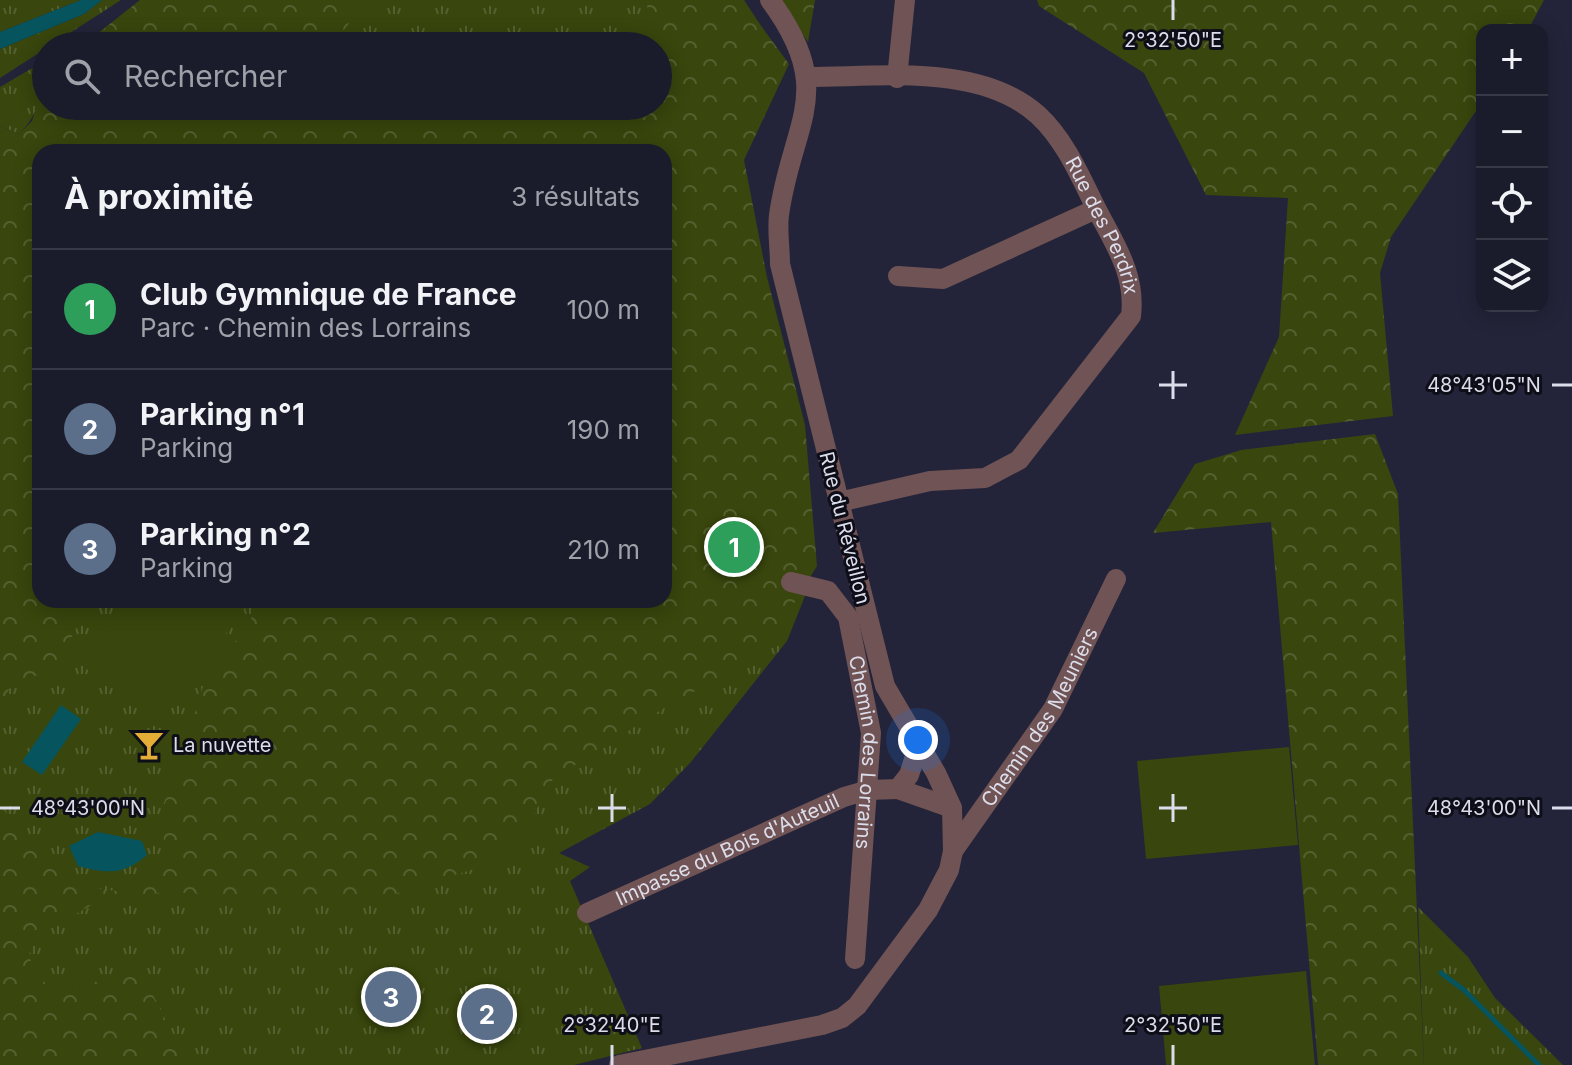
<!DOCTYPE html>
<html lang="fr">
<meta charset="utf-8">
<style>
:root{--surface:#1a1b2b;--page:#232433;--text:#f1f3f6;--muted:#9fa1a9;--line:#383947;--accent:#db2777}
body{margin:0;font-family:Inter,sans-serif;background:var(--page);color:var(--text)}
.controls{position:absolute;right:24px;top:24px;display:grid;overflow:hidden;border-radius:16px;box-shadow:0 4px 20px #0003}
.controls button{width:72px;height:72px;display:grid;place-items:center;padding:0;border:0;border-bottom:2px solid var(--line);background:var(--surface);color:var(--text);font:40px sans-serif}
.you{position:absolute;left:918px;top:740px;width:28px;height:28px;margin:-20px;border:6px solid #fff;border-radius:50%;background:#1a73e8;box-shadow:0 0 0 12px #1a73e833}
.badge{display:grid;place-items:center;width:52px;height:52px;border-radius:50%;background:var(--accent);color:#fff;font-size:26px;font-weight:700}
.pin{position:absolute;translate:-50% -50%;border:4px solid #fff;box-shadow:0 2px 8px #0006}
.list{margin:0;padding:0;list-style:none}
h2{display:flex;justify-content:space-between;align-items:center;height:104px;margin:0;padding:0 32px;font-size:34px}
h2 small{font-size:26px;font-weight:400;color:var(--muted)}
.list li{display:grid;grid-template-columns:52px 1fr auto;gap:24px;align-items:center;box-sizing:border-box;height:120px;padding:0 32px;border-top:2px solid var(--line)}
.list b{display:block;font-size:30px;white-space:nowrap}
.list p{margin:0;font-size:26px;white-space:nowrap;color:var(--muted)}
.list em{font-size:26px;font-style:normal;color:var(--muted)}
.icon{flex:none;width:44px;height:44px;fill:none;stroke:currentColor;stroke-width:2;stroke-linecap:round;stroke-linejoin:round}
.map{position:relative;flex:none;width:1572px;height:1065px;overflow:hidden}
.search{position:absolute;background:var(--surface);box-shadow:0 4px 20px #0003;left:32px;top:32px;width:640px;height:88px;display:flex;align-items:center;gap:20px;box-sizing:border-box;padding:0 28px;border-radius:44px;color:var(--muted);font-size:30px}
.panel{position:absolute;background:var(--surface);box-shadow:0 4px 20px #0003;left:32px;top:144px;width:640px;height:464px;border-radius:24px}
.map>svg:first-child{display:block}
.grass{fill:url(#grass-tufts)}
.forest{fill:url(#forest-crowns)}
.garden{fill:#39460d}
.water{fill:#06555e}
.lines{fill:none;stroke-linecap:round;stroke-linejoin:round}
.stream{stroke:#06555e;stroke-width:5}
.minor{stroke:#705354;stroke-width:20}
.ticks{fill:none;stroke:#dcddeb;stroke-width:3}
.labels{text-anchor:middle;stroke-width:6;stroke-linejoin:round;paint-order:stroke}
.street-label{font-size:20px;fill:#dcddeb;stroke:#0e0e18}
.poi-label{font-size:20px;fill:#dcddeb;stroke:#0e0e18;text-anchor:start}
.ticks-label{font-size:20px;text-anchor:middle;fill:#dcddeb;stroke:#0e0e18;stroke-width:6;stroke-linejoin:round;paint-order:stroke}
</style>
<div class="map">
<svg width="1572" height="1065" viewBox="0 0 1572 1065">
<defs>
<pattern id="grass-tufts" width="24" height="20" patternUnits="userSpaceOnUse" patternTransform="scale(2)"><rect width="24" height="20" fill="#39460d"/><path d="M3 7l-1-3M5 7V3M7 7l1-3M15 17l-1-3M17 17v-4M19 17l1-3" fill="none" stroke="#556030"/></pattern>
<pattern id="forest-crowns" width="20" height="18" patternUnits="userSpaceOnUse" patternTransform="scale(2)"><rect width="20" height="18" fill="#39460d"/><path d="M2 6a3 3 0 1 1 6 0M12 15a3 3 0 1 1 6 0" fill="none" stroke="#556030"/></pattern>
</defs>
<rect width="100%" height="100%" fill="#232439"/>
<g class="grass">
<path d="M0,0H81L0,32Z"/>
<path d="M102,0H121L0,78V49L84,14Z"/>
<path d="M168,0H744L778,52L720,143L807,591L787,641L691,762L650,804L559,853L590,867L570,881L642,1048L574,1065H167L0,1015V257L40,600H664V152L75,106H658V46H107Z"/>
<path d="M46,60C46,87 38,116 19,134L0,126V87Z"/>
<path d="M1418,907L1468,957L1495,998L1563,1065H1424Z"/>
</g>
<g class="forest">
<path d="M140,0H368L331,46H82Z"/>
<path d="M646,0H742L789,64L744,160L767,277L805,425L817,566L763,654L664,708L553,779L526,829L477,868L367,903L166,892L95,903L40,934L28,956L50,991L70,990L139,968L189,1065H0V805L41,859L77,885L122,892L163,873L164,834L158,818L180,762L206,676L249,626L256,600H664V152H40V600H98L74,631L58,671L35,676L9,689L0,710V126L19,134L32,121L46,75V106H552L596,115L630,106H658V46H654Z"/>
<path d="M778,0H815L808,42Z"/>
<path d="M1037,0H1544L1528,30H1482V102L1391,237L1380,273L1393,416L1235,435L1279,337L1288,198L1206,195L1144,73L1039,6Z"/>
<path d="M1375,434L1398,494L1424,1065H1318L1271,522L1153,533L1195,464L1241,450Z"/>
</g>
<g class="garden">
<path d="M122,600H238L246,606L185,690L101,629Z"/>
<path d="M106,638L180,693L158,722L84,667Z"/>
<path d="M1289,747L1298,845L1146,859L1137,761Z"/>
<path d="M1306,971L1315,1065H1166L1159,986Z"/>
</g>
<g class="water">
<path d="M81,0H102L84,14L0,49V32Z"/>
<path d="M61,705L81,719L42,775L22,762Z"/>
<path d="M98,832L142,841L147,855C124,875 107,874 78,866L69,846Z"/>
</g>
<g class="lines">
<path class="stream" d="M1441,973L1464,990L1539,1065"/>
<g class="minor">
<path id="s1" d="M808,77C881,77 980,63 1038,115C1065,140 1080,176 1096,208C1115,245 1136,274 1131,316L1019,460L985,478L930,481L839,502"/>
<path d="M897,78L905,0"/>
<path d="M898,276L943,279L1096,209"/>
<path id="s2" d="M791,582L828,591L848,617L871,733L855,959"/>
<path d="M898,789L952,808"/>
<path id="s3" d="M953,851L1053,709L1116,579"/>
<path id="s4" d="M587,913L844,797L868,790L898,789L909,775L919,744"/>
<path d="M619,1065L822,1025L842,1018L857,1006L928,910L949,870L953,851L952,808L936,773L885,686L780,264C780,248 777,230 779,215C792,121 838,92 770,0"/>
</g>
</g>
<path class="ticks" d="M1173,0V20M1173,371V399M1159,385H1187M1552,385H1572M612,794V822M1173,794V822M0,808H20M598,808H626M1159,808H1187M1552,808H1572M612,1045V1065M1173,1045V1065"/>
<defs>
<g id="bar-bare" transform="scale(2.4)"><path d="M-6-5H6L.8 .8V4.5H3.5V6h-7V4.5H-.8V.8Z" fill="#e5ad35" stroke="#0e0e18" stroke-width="2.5" paint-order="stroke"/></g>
</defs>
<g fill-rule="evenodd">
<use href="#bar-bare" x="149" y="745"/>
</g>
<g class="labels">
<g class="street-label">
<text dy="7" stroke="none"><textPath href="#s1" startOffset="368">Rue des Perdrix</textPath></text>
<text transform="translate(845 528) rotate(76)" y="7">Rue du Réveillon</text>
<text dy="7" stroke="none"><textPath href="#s3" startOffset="160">Chemin des Meuniers</textPath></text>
<text dy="7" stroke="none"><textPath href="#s2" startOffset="208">Chemin des Lorrains</textPath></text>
<text dy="7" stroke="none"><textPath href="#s4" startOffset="154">Impasse du Bois d'Auteuil</textPath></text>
</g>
<g class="poi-label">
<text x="173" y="752">La nuvette</text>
</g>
</g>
<g class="ticks-label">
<text x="1173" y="47">2°32'50"E</text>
<text x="1484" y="392">48°43'05"N</text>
<text x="88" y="815">48°43'00"N</text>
<text x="1484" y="815">48°43'00"N</text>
<text x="612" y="1032">2°32'40"E</text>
<text x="1173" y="1032">2°32'50"E</text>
</g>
</svg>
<div class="controls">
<button>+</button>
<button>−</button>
<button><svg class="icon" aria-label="locate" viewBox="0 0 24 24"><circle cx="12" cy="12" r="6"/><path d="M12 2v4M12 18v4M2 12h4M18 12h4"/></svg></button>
<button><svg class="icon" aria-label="layers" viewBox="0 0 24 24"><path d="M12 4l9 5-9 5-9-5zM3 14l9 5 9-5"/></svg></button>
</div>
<div class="you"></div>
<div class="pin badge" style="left:734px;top:547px;background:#2e9e5b">1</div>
<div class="pin badge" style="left:487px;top:1014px;background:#5c6f8a">2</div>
<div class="pin badge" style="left:391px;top:997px;background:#5c6f8a">3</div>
<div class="search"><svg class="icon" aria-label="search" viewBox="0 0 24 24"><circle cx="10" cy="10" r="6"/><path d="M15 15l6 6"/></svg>Rechercher</div>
<section class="panel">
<h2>À proximité<small>3 résultats</small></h2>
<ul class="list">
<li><span class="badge" style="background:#2e9e5b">1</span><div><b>Club Gymnique de France</b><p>Parc · Chemin des Lorrains</p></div><em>100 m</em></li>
<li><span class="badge" style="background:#5c6f8a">2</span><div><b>Parking n°1</b><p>Parking</p></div><em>190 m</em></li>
<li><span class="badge" style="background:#5c6f8a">3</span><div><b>Parking n°2</b><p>Parking</p></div><em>210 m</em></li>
</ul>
</section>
</div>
